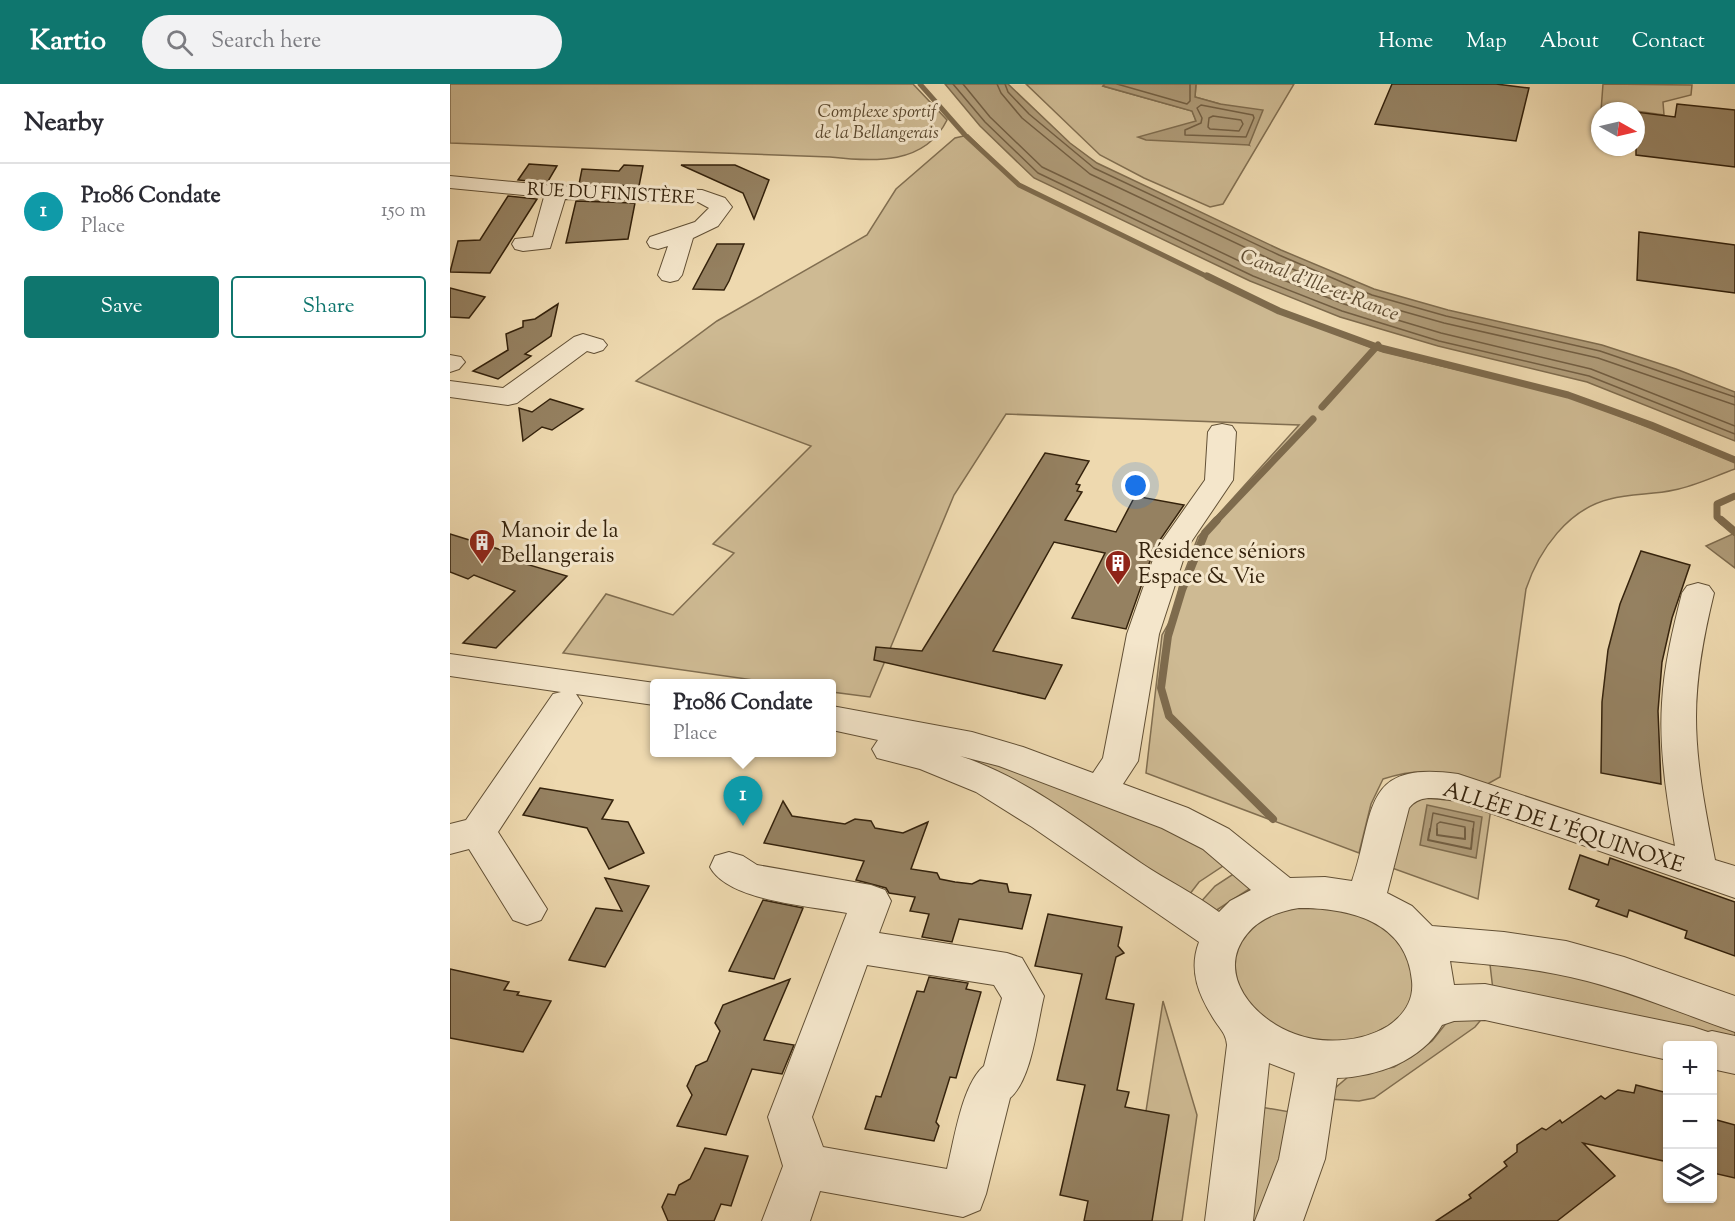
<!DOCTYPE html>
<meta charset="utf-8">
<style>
:root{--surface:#fff;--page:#f2f2f3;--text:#2b2b33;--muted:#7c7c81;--line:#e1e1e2;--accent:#0f766e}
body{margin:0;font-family:"Sorts Mill Goudy",serif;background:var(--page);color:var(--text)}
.controls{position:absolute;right:18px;bottom:18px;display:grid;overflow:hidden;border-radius:6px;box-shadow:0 2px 4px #0004}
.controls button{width:54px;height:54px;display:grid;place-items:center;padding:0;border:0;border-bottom:2px solid var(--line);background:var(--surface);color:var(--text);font:30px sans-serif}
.compass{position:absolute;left:1141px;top:18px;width:54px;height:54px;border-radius:50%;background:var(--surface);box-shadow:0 2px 4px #0004;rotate:98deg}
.you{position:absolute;left:686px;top:402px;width:21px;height:21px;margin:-15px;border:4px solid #fff;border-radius:50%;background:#1a73e8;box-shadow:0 0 0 9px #1a73e833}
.badge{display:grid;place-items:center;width:39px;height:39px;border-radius:50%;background:var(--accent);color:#fff;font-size:20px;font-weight:700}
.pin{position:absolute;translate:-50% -50px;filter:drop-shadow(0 2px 3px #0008)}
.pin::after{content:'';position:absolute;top:32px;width:21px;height:18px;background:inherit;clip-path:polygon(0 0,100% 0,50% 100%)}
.popup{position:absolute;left:200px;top:595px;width:186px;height:78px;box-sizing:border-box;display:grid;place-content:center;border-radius:6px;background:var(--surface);filter:drop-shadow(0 2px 4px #0005);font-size:20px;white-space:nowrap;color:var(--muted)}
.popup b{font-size:22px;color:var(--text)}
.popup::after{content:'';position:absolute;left:50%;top:100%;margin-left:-12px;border:12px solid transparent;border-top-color:var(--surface)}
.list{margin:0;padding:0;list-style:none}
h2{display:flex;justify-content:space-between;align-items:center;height:78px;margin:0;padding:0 24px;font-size:26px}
h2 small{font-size:20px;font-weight:400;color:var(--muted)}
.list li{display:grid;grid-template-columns:39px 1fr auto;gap:18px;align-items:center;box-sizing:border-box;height:96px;padding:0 24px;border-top:2px solid var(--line)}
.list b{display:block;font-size:22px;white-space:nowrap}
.list p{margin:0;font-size:20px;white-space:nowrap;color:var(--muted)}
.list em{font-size:20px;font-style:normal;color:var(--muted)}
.actions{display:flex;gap:12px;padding:18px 24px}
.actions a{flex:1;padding:14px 0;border:2px solid var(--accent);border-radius:6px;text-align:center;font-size:21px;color:var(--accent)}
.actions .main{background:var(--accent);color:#fff}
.icon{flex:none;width:33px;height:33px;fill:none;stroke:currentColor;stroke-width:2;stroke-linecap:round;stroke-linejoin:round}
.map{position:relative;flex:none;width:1285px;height:1137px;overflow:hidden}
header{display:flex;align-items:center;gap:36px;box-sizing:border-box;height:84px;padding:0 30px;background:var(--accent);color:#fff}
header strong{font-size:28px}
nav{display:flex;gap:33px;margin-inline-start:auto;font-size:21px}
.search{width:420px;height:54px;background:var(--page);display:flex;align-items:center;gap:15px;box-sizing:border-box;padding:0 21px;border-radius:33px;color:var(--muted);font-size:22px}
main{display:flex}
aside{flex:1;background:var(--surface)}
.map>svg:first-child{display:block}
.green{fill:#ceba93;stroke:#816e50;stroke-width:1.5}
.water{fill:#af9b78;stroke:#7e6b4d;stroke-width:1.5}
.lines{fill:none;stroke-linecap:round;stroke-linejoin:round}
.shore-far1{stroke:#725e42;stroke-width:1.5}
.shore{stroke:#725e42;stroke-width:2}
.stream-far2{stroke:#7e6b4d;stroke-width:5}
.stream-far1{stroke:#7e6b4d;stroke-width:7}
.stream{stroke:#7e6b4d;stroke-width:8}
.building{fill:#958161;stroke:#34220c;stroke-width:1.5}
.minor-casing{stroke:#625035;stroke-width:2}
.minor{fill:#f4e6cb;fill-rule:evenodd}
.labels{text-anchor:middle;stroke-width:6;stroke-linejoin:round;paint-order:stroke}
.far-park-label{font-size:18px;font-style:italic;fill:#5a482e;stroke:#f4e6cb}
.far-street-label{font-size:18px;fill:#34220c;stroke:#f4e6cb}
.far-water-label{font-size:20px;font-style:italic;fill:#5f4c32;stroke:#f4e6cb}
.poi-label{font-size:22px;fill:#34220c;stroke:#f4e6cb;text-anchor:start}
.street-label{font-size:22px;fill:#34220c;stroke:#f4e6cb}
</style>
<header>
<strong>Kartio</strong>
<div class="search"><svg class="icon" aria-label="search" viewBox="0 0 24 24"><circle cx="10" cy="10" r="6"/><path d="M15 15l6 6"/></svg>Search here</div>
<nav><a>Home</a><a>Map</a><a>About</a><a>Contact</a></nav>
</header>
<main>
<aside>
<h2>Nearby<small></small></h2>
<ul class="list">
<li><span class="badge" style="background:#0f9aa8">1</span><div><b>P1086 Condate</b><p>Place</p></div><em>150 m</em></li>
</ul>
<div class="actions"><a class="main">Save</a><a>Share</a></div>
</aside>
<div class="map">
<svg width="1285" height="1137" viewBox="0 0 1285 1137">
<rect width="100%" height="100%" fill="#eed9af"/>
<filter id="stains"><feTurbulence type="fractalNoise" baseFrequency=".00333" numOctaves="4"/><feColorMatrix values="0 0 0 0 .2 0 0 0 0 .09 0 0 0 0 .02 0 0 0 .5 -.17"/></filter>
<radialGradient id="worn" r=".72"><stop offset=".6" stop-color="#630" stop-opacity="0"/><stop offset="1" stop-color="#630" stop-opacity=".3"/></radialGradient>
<g class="green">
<path d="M0,0H463L497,36C475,81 424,78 380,73L0,59Z"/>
<path d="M576,0H655L653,2L742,27L746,37L799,61L770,20L745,13L746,0H844L773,120L760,123L694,94L650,71Z"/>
<path d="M1153,0L1242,1L1241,11L1213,18L1214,31L1186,27H1151Z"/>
<path d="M518,51L571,103L848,235L933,268L1122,313L1285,378V385C1265,392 1245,402 1224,406C1203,411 1181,409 1160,415C1118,425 1089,466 1076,505L1050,693L1034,702C992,689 976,681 933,695L921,720L909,769L696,689L712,551L724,530L730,500L748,453L849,341L556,330L504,411L420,613L382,608V600L324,599L113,569L156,510L223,531L284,469L263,460L361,362L186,297L267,237L417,151L446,105L505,54Z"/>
<path d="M527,673L721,742L782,776L749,798L736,815L522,678Z"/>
<path d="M984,707L1041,724L1028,815L942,784L950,728L963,713Z"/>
<path d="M791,785L804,802L762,829L748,821L765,802Z"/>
<path d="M840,821L899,823L950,853L962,869L964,913L950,936L913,955L864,959L829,947L789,912L783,868L804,839Z"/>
<path d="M1039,872L1124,882L1285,940V959L1043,906Z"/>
<path d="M713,917L747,1031L732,1137H702L696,1027Z"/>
<path d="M1030,928V937L1025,943L924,1014L909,1017L879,1015L884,1005L898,993L944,983L965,970L982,957L998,937Z"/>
<path d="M805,1022L846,1029L811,1137H792Z"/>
</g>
<g class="water">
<path d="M495,0H558L620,59L647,79L831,166L924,205L998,226L1152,261L1226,285L1285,308V357L1137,298L988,262L890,233L800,197L584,94L530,42Z"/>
<path d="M655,0H746L745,13L770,20L813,26L799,61L696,56L688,53L746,37L742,27L653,2Z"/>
<path d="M1285,449V484L1256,462Z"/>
<path d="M977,721L1032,733L1026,774L970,761Z"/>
</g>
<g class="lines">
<g class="shore-far1">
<path d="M503,0L535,38L588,89L803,192L892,227L989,257L1139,292L1285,350"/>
<path d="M513,0L540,33L592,83L806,185L894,220L991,249L1141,285L1285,342"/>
<path d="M547,0L551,9L572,34L640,90L826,178L920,218L994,239L1148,274L1285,321"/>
<path d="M555,0L558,8L579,30L644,84L829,171L922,211L996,232L1150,267L1285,313"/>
<path d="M667,0L737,20L740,17V0"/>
<path d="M751,21L803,31L804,34L796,53L735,51V46L751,39L752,34L747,24Z"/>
<path d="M763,32L791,36L793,40L789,47L760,45L758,43L759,34Z"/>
<path d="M980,747L983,729L1024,738L1023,747"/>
<path d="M987,747V740L990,738L1015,743V747"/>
</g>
<g class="shore">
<path d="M980,745L978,756L1021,765L1023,745"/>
<path d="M987,745V751L1015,755V745"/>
</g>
<path class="stream-far2" d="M470,0L515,51L569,101L760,194"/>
<g class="stream-far1">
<path d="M757,192L829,227L927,263L1118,311L1201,341L1285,376"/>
<path d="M872,323L928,261"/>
<path d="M765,438L863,335"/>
<path d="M1273,438L1267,433V420L1285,412"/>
</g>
<g class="stream">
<path d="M767,436L755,449L732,506L718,552L711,604L719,632L823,735"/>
<path d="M1271,436L1285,448"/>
</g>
</g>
<g class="building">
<path d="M942,0H1046L1079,4L1066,57L925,40Z"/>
<path d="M1227,20L1285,26V83L1186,71V28L1225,33Z"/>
<path d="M79,80L107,82L97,99L68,96Z"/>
<path d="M174,81L193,82L189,102L129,100L132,85L169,87Z"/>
<path d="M231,81H285L319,96L304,135L293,109Z"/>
<path d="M58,112L87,115L40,189L0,188L8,157L30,156Z"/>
<path d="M126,117L185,119L178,155L116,159Z"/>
<path d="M1189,148L1285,161V209L1187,196Z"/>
<path d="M267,160H294L279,197L274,206L243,205Z"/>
<path d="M0,204L35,213L19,234L0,233Z"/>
<path d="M108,220L101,252L75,270L81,272L48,295L23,287L58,266L56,250L73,243V237L85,235Z"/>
<path d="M100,315L133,325L102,346L92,343L73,357L69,324L82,328Z"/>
<path d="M595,369L639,377L626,400L630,401L627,407L632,408L615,436L666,448L685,412L734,421L705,463L676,545L622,534L655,469L604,458L543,567L612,581L595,615L424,576L426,563L472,567Z"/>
<path d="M0,450L74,473L69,478L117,492L46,564L13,559L65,507L24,491L18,495L0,488Z"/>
<path d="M1191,467L1240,481L1222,534L1212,578L1208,627L1211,700L1151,689L1152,618L1158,566L1170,520Z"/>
<path d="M90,704L163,716L152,735L178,738L194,769L159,785L137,744L73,731Z"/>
<path d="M333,717L342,732L395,740L405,735L421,737L425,744L453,749L478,738L461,785L487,789L490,795L505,798L522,800L530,796L557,800L559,808L581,811L572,845L509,835L502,858L472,853L479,830L460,827L465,813L439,809L436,804L406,796L414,777L314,759Z"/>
<path d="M1130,771L1158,781L1160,774L1285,818V872L1235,854L1237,847L1179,826L1177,833L1146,822L1149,816L1119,805Z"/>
<path d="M155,794L199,802L155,883L119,876L146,824L172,827Z"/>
<path d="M313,816L353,824L324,895L279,887Z"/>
<path d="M598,830L672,843L668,862L674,869L666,873L656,915L684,920L667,1006L679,1008L675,1023L719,1031L702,1137H634L638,1117L610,1111L635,1001L607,996L632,890L585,882Z"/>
<path d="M0,885L59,898L54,906L69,908L67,911L101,917L73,968L0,954Z"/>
<path d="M479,893L518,899L516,905L531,908L506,994L500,993L486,1038L489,1042L484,1057L415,1045L426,1012L431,1013L467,907L474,908Z"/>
<path d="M340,895L314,956L344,961L332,990L302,985L276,1051L227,1042L242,1011L237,1002L246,982L257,977L270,947L265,939L273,921Z"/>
<path d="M1186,1001L1218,1009V1078L1133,1059L1165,1092L1107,1137H986L1021,1114L1019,1111L1057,1082L1054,1078L1067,1068V1061L1092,1044L1096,1046L1110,1036L1112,1039L1151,1012L1155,1015L1168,1006L1184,1009Z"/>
<path d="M1263,1035L1285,1041V1094L1263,1089Z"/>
<path d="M255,1064L298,1072L281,1122L271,1120L264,1137H218L212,1123L218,1110L225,1111L229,1101L240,1095Z"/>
</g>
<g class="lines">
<g class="minor-casing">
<g id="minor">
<path d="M0,92L106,102L252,106L275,114L282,123L268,142L243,154L232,191L228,196L220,198L212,196L208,191L218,162L208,165L200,163L197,158L200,153L245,138L259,124L248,118L115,115L100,164L73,167L65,165L62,160L65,155L83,153L94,113L0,104Z"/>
<path d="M133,250L153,256L157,261L153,266L144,269L137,267L67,319L58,321L0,313V297L53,304L124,253Z"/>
<path d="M0,271L11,273L15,278L9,285L0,288Z"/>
<path d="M772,340L782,342L786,348L783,396L737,464L709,550L688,677L673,700L738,724L779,745L840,794L875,793L902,797C926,728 910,676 1008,690L1225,762C1217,715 1209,667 1212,619C1214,581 1223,545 1232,509L1237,502L1248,499L1259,502L1264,509C1254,550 1246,591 1246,633C1246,681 1256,729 1265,776L1285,782V814L1006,717C989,715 971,709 959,724L937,809L962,822L982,842L1054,848L1116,857L1174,873L1285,912V948C1236,931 1187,910 1137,897C1092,885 1046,881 1000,877L1004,901L1035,900L1243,943L1258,948L1262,947L1285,952V990L1262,985V962H1218V976L1035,936L1004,937L992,941C972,977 926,993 887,994L875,1075L853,1137H805L829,1075L845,989L819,979L803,1137H755L777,961C776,950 771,946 765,937C749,912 738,887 749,858L582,743L526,708L470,685L427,674L422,665L428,656L382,646V622L522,648L573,663L643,689L653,674L677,550L707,464L755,396L758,348L762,342ZM510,672L549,682L712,744L753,765L801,806L780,817L769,828C744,809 716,796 691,779C633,740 577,694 510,672ZM849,824C899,824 957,837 962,897C964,916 954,931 938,942C912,958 874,961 845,950C805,936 764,890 797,850C810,834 830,827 849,824Z"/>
<path d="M0,570L212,600H204V621L126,610L132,619L48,748L97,825L91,836L77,841L63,836L19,765L0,770V740L16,736L103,610L111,608L0,592Z"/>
<path d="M279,768L293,772L307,781L421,801L435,806L441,817L429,849L557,869L572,874L594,912C587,940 582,995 560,1014L536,1110L530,1126L513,1133L370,1107L360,1137H312L333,1082L318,1033L397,829C360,822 278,817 260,783L265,772ZM417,881L544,901L552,914L534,982C512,1000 504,1057 497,1085L373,1063L362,1033Z"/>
</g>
</g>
<use href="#minor" class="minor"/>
</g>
<defs>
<g id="building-pin" transform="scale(1.35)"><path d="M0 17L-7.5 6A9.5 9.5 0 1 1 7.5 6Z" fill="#8f2418" stroke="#f4e6cb"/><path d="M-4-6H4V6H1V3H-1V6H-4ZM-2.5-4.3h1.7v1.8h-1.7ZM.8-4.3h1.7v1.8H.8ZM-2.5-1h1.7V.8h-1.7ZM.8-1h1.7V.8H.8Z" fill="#fff"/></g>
</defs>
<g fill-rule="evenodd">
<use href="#building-pin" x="32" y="458"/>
<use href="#building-pin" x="668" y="479"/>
</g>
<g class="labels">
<g class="far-park-label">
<text x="427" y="33">Complexe sportif<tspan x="427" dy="21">de la Bellangerais</tspan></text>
</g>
<g class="far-street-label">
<text transform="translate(161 109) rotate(3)" y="6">RUE DU FINISTÈRE</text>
</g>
<g class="far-water-label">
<text transform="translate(870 200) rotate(21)" y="7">Canal d'Ille-et-Rance</text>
</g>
<g class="poi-label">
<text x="51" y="453">Manoir de la<tspan x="51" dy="25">Bellangerais</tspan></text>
<text x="688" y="474">Résidence séniors<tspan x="688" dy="25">Espace &amp; Vie</tspan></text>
</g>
<g class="street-label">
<text transform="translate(1114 742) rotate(18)" y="8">ALLÉE DE L'ÉQUINOXE</text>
</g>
</g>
<rect width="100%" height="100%" filter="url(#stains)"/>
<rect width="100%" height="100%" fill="url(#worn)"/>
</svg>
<div class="controls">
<button>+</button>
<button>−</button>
<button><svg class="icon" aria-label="layers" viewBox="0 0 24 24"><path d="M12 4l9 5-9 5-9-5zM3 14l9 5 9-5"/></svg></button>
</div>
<svg class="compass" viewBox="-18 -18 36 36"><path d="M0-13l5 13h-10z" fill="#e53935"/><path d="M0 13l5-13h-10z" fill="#7c7c81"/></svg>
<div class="you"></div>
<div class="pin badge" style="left:293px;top:742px;background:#0f9aa8">1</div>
<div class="popup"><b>P1086 Condate</b>Place</div>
</div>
</main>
